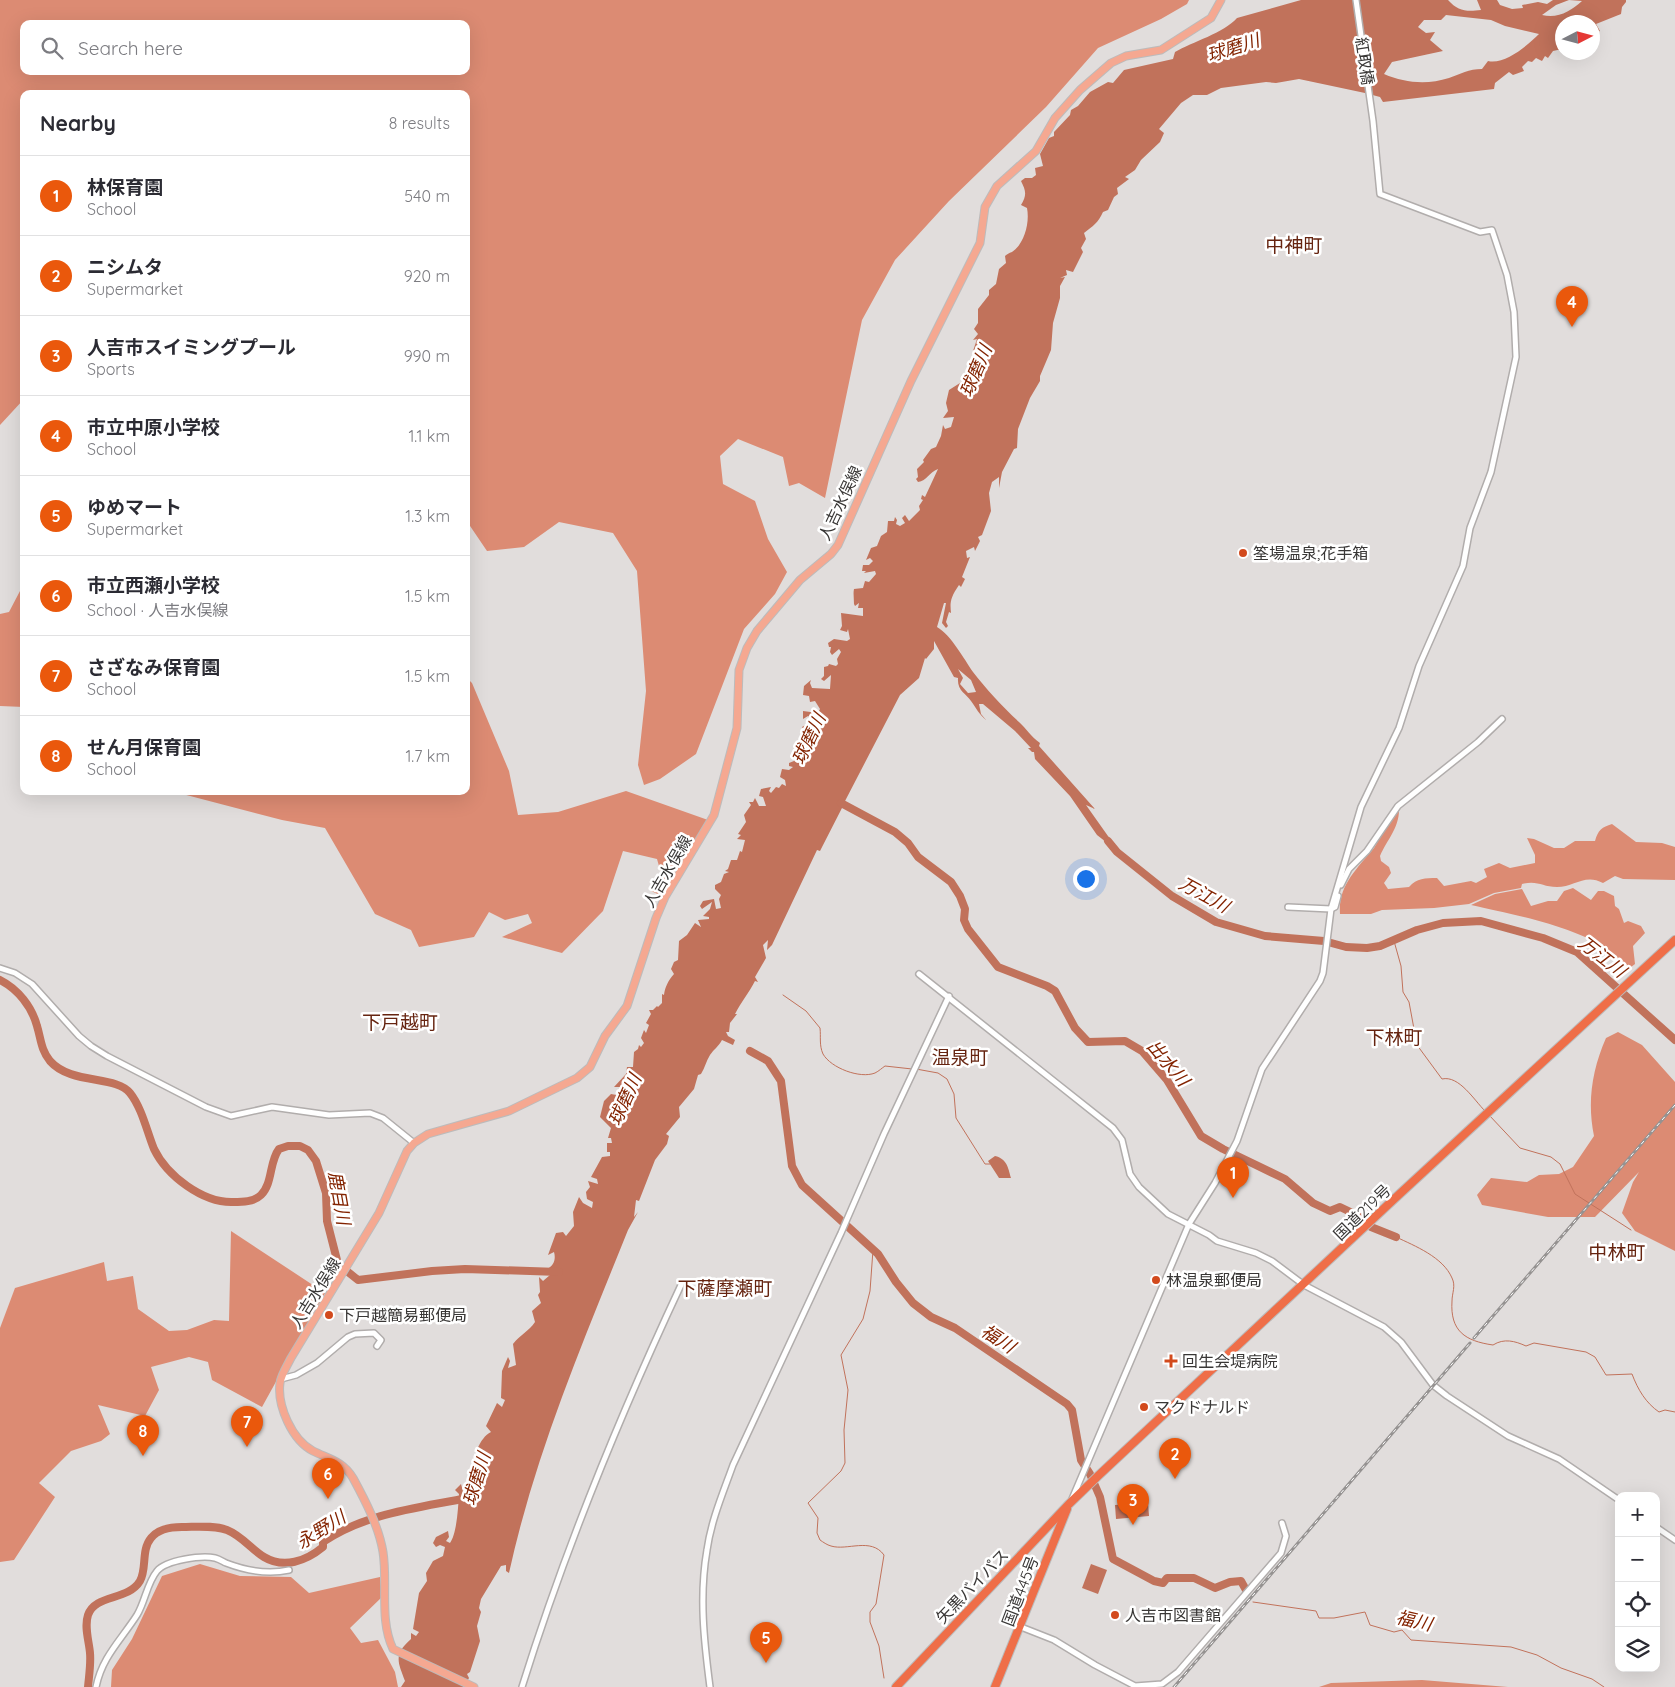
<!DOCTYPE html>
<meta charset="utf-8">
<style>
:root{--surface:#fff;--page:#f7f7f7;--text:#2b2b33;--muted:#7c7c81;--line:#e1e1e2;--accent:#ea580c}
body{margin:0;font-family:Quicksand,"Noto Sans JP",sans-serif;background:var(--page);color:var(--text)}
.controls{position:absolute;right:15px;bottom:15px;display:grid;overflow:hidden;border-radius:10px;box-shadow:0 5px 20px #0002}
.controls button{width:45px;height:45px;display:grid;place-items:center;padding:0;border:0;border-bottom:1px solid var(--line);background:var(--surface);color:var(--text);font:25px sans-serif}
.compass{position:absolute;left:1555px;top:15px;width:45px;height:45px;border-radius:50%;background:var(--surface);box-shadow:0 5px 20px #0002;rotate:84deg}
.you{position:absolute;left:1085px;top:878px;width:18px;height:18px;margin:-12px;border:4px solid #fff;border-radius:50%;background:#1a73e8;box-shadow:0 0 0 8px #1a73e833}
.badge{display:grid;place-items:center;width:32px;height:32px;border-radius:50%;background:var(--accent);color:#fff;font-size:16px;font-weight:700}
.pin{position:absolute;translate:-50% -41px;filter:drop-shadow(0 1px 2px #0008)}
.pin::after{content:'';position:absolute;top:26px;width:18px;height:15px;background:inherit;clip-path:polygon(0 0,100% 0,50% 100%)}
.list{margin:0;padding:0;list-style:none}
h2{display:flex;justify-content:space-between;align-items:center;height:65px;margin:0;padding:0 20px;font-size:21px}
h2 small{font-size:16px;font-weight:400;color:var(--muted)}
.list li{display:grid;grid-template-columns:32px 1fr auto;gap:15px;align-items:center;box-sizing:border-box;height:80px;padding:0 20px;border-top:1px solid var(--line)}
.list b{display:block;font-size:19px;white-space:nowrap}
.list p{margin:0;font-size:16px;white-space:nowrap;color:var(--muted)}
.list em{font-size:16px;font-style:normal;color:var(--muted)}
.icon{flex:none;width:28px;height:28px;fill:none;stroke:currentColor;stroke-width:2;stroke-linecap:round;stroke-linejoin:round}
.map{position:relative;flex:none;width:1675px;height:1687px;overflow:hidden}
.search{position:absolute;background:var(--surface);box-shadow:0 5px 20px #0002;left:20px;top:20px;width:450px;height:55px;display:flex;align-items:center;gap:12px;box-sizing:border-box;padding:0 18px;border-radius:10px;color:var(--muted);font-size:19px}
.panel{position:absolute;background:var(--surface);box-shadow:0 5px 20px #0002;left:20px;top:90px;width:450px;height:705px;border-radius:10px}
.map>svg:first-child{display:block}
.forest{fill:#dc8b73;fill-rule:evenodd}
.water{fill:#c1725b;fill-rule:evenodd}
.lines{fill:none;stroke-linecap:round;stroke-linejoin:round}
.stream{stroke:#c1725b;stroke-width:1}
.river{stroke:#c1725b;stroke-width:8}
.minor-casing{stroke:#b1adac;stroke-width:8}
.major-casing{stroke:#bcbbbb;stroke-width:9}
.highway-casing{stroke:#bcbbbb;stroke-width:10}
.minor{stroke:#fff;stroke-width:5}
.major{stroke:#f5a891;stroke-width:7}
.highway{stroke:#ef6e48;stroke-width:8}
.rail-casing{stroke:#959291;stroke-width:3}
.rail{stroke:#fff;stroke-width:1;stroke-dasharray:4;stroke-linecap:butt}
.poi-dot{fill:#d24a1d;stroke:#fff;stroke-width:2}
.labels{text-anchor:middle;stroke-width:5;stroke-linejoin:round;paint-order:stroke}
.street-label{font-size:16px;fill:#393736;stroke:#fff}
.poi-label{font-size:16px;fill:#393736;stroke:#fff;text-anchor:start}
.water-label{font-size:18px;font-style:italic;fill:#832300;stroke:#fff}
.quarter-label{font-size:19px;fill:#662410;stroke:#fff}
</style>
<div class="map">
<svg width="1675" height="1687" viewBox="0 0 1675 1687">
<rect width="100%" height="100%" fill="#e1dddc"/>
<g class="forest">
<path d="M0,0H1189L1187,4L1161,19L1098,48L1046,107L949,201L895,260L862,320L825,498L799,483L789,486L783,457L738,439L720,456L723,484L755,501L768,539L787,572L775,594L744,629L696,754L660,779L644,785L638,765L646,691L637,571L613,533L559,522L524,547L487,551L466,520V94H24V399L0,425ZM24,24H466V71H24Z"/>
<path d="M20,591H24V707L0,706V614L9,612Z"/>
<path d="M466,677L472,683L509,771L518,815L558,812L626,791L708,820L660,895L651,891L661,873L657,859L623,851L603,911L562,953L502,937L532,923L528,914L505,920L489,912L474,937L419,947L411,930L375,914L325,828L282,820L171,791H466Z"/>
<path d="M1399,810C1399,828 1387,840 1380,856L1381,861L1389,867L1391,873L1384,883L1388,889L1409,887C1417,878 1425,878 1437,878L1444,886L1471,881L1476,883L1487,877L1484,869L1499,863L1510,868L1535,863V855L1527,838L1534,839L1554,848H1564L1575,841H1595C1598,830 1602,827 1612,824L1636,842L1662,843L1675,847V880L1623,879L1615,876L1603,883C1585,873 1574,887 1557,887C1542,887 1538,880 1522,884L1521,888L1494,893L1469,904L1434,908L1382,910L1371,914H1340C1338,885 1357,869 1374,848C1382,837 1386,817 1399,810Z"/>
<path d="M1573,888L1591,900L1598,891H1604L1614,896L1615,906L1619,909L1624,923L1628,921L1641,926L1645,933L1633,946L1635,964L1627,970C1622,965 1617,958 1612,953C1580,927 1511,914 1471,905L1495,894L1522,889L1531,906L1548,901H1557L1564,891Z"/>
<path d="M1618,1032L1642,1045L1675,1082V1251L1635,1231L1622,1213L1633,1182L1639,1172L1595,1217H1548L1482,1205L1477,1195L1491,1178L1527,1182L1539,1175L1559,1174L1573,1167L1594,1136C1587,1102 1592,1070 1606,1038Z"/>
<path d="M231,1231L325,1293L262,1407L212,1380L208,1362L189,1357L151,1367L159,1390L145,1416L98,1405L110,1434L101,1441L71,1451L39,1483L55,1497L14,1560L0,1562V1328L15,1288L104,1262L107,1281L133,1276L138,1309L169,1331L187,1330L214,1320L229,1321Z"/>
<path d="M200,1564L240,1576L291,1577L309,1593L380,1577L382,1597L350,1628L361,1643L378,1640L395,1672L398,1687H111L112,1670L132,1639L162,1576Z"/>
<path d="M1422,1680L1508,1687H1319L1331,1683Z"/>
</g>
<g class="water">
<path d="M1301,0H1448C1458,11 1466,12 1481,10L1477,0H1497L1500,5L1512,9L1523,8L1522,5L1538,2L1547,4L1553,0H1626V2L1622,7L1621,14L1596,24L1600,31L1593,34L1592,22H1562V49L1553,51L1548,58L1545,56L1542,61L1536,58L1532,62L1528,61L1522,67L1524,71L1513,75L1509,72L1495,83L1494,89L1383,102L1380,97L1365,93L1299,79L1276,83L1266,82L1221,88L1207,95H1193L1181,103L1159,129L1164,133L1160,142L1141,160L1135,170L1125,177L1129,179L1117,188L1118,194L1114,197L1108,210L1103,212C1098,223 1093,226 1084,233L1086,239L1081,248L1083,252L1073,272L1066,270L1067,275L1060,278L1065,277L1060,286V298L1053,323L1051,350L1040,376V381L1030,398L1018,429L1017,448L1014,449L1002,472L999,488V477L992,482L989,493L991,511L982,535L978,537L980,541L975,551L974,547L966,551L967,558L970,557L962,577L965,579L961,587L959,585C950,598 950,603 951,613L949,612L946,622L948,626L946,628L942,623L946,603H944L937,627C951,635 964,659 973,672C986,689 1003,707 1019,722C1026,728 1031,737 1040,743L1039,746L1095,809L1086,805L1120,853L1097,835L1070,796L1035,759L1034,752H1032L1028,748H1031L1015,731L983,704H979L981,714L986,720C979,714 976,708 971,701C966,693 957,691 958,678L954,677L934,641V649L926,659L925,658L919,678L900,695L844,803L848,806L847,808L843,806L820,851L817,850L772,945L767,950L768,940L763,945L766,958L755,977L758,982L755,981C749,993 741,1002 735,1014H737L730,1023L729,1032H726L728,1036L735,1040L733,1045L722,1040C718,1047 714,1049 710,1055C706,1061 705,1068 701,1074L698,1075L694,1089L679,1107L680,1117L666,1134L669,1136L667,1144L655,1160L639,1201L636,1200L634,1217L638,1212L628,1230C583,1342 535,1454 509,1573L506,1571V1565L501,1566L481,1599L479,1608L481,1612L477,1626L480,1641L470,1672L467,1674L469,1678L464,1687H401L405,1681C398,1662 393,1655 411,1639V1633L416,1636L419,1632L413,1629L419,1593L427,1581L426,1573L433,1561L443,1556L445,1547L440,1545L436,1547L433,1543L436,1537L448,1531L449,1537L446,1541L450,1543C457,1533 458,1508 459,1494L455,1490L461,1484L465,1499L470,1492L467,1486L469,1476L476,1472V1468L471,1469C474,1457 479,1438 491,1432L486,1426L497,1403L502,1407L505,1400L501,1398L502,1371L508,1357L510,1361L508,1368L516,1365L513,1344C520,1335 529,1331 535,1322L532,1311L541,1303L538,1295L540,1292L539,1277L543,1281L550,1275L547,1269C554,1266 556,1259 554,1252L548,1255L556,1233L563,1232L566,1236L574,1226L573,1212L579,1197L583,1203L592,1208L593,1202L587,1199L586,1192L590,1187L588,1181L598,1184L597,1179L591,1177L602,1157L610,1156V1152H607V1143H612L611,1138H608L611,1128L600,1117L604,1101L611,1094L622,1096L621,1087H614L626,1074L627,1067H633L634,1052L638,1049L639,1045L641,1047L644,1043L641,1038L644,1030L646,1033L649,1025L646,1023L651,1014L649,1010H653L657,1006L658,1007L662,1003V994L664,995C665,987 668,981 674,974L671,969L674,962L678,960L679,941L687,935L695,923L701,927L698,920L709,919V917L703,916L710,909L712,902L702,909L700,906L703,901L714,899L716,909L721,908L719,899L721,895L715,889V885L721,882L724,874L729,872L725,871L728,869L731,860H737L740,851L742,852L745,840L737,839L741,835L738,834L746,822L744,815L751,805L749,802H753L755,798L759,806H766L763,797L759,796L761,789L771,787L769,791L771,793L776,787L779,788L782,784L786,786L785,780L780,777L782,769L789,770L793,767L789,766V763L794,761L797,754H801V738L809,736L802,727L809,723L811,718L808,716L803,719V711L818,713L820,709L815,701L810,702L809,696L803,695L804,686L811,680L810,683L812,688L830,689L831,675L824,681L821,679L824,676V667L828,666L829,664L836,666L838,664L837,659L841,652L839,649L832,655L830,652L831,647H829L828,643L834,639L847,641L850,639L848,629L847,632L840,630L842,626L841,613L863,616V608H858L859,603L855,606L854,604C854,599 853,593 854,589L863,588L865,581L869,582L876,574L875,571L864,573L866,571H862L863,565H869L873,561L870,558L866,560L871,548L877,546L881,536L887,532L888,521H894L895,517L897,520L896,524L900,526L905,523L902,518L905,515L909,521L920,510L919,506L923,500L921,499L922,495L925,497L938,469C929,472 927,481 918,482L916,479L918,477L917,469L924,462L923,460L931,449L936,447L941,436L943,425L945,429L951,427L954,417L943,418L948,411L946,403L949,390L960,383L975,365L973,363L976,348L973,351L977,339L973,340L978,334L974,329L978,323V309L989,295V290L996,284L999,269L1006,263L1005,256C1007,254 1009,253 1012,252C1024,244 1030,223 1027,208L1021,205C1027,195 1026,191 1021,181L1025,178H1032L1036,175L1035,168L1043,166L1040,154L1049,138L1054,136V132L1070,115L1071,110L1078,106L1090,92L1108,82L1113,83L1124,70L1173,59L1175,52C1192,42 1224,33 1237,18ZM1569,0L1582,1C1571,11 1558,19 1542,15L1556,5ZM1446,15L1491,20L1505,26L1539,34C1528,45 1505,65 1488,61L1482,69C1469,69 1460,74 1449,78C1427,85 1405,83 1384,74L1392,62L1443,51L1430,40L1435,32L1426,33L1418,27L1424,20H1441ZM958,669L971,680L976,692L968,693L960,684L963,678Z"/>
<path d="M995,1156C1007,1159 1008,1167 1011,1178H999L988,1161Z"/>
<path d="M1148,1502L1149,1516L1116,1519L1115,1505Z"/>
<path d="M1091,1564L1107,1570L1098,1594L1082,1588Z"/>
</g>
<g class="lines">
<g class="stream">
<path d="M1394,941L1401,966L1403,992L1409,1002L1417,1045L1442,1079C1459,1075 1474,1100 1485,1111"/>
<path d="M783,995L806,1011L820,1028C821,1037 819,1045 823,1054C831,1068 860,1079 875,1073C879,1071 882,1068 885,1066L912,1069"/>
<path d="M916,1069L938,1073L947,1079L954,1094L956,1118L985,1164H990"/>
<path d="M1489,1115L1520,1148L1551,1157L1560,1164L1575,1194L1631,1230"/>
<path d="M1396,1237C1415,1246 1443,1257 1452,1278C1456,1286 1452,1293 1452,1301C1450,1331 1465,1341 1493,1345C1504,1338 1515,1341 1526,1346L1534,1343L1586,1352L1595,1357L1606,1375L1632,1374C1638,1390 1646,1403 1659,1412L1665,1410L1675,1412"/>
<path d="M873,1250L870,1291L863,1319L841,1355L848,1390L844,1430L845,1463L841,1471L808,1503L818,1518L817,1533L820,1540C823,1542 827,1545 831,1546C847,1551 871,1537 884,1555L876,1604L870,1612V1622L879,1646L884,1678"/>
<path d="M1253,1602L1316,1611L1319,1618H1334L1365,1612L1370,1625L1394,1632L1402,1630L1411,1640L1511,1647L1537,1655L1561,1668L1592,1679L1604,1687"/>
</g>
<g class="river">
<path d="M841,803L895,832L908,843L918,857L951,882L960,896L965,909L964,920L968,929L998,967L1047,986L1055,991L1075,1028L1088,1042L1125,1041L1142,1051L1167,1080L1201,1136L1223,1149L1285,1179L1313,1203L1330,1211L1340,1207L1363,1218L1371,1227L1396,1237"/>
<path d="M1108,841L1117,852L1172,896L1216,922L1265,936L1324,941L1346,947L1367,948L1380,946L1417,930L1443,923L1481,921L1543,938L1577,952L1675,1040"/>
<path d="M0,980C18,989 32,1007 37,1026C41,1039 41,1050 50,1061C71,1085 116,1075 130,1093C142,1108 147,1132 154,1149C167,1176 203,1203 233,1202C242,1202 254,1202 261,1195C273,1183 269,1162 279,1149L288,1146H300L308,1150L316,1161L326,1193L327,1221L338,1264L358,1280L432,1271L465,1269L559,1272"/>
<path d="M750,1051L768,1061L781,1081L792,1166L802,1185L878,1254L896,1282L913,1303L931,1317L955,1328L1067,1404L1072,1410L1081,1460L1090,1474L1100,1497L1113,1559L1154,1581L1163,1583L1167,1578H1194L1215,1588L1230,1582L1241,1581L1246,1590"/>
<path d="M88,1687C89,1676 91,1664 90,1653C89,1641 84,1627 88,1615C95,1594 128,1601 140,1581C147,1569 141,1550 151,1538C158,1529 172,1527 182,1527C196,1527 214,1525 227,1530C242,1536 251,1549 264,1557C284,1569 306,1561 323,1547V1542C366,1513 418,1508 467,1498"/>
</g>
<g class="minor-casing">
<g id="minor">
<path d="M1341,885L1349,869L1367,851L1398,806L1478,742L1502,719"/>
<path d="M1288,907L1331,909L1335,907L1338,896"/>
<path d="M0,968L15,973L32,984L79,1036L91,1046L107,1056L206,1107L231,1116L272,1107L329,1115L370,1113L383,1118L414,1143"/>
<path d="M919,974L1113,1128L1122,1140L1130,1174L1139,1187L1168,1214L1209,1235L1217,1241L1256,1253L1272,1261L1304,1285L1384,1327L1401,1342L1433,1385L1447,1396L1508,1436L1559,1459L1619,1500"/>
<path d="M281,1379L296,1375L317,1363L348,1337L355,1334L374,1333L381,1340L377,1346"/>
<path d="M1072,1499L1189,1224L1215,1183L1237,1141L1262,1069L1320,981L1323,973L1331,909L1361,807L1399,728L1419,666L1463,566L1470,528L1491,472L1516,357L1514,312L1507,275L1492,230L1480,232L1380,194L1373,121L1356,0"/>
<path d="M1656,1527L1675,1540"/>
<path d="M1021,1627L1054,1640L1095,1665L1135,1686L1162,1684L1178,1672L1281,1553L1286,1536L1282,1523"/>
<path d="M96,1687C102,1657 121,1640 137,1615C145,1602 147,1583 157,1571C166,1560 202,1555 215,1558C219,1559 222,1561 226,1563C247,1571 267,1575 289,1570"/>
<path d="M522,1687C565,1549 620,1415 681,1285"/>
<path d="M710,1687C704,1641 699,1596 707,1550C711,1521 723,1493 733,1465L841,1233L884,1134L949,996"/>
</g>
</g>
<g class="major-casing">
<path id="major" d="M474,1687L393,1649C379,1620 388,1583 383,1552C379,1527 365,1500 353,1478C343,1461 329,1459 313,1451C292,1440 277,1406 280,1383C281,1375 287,1366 291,1358L379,1213L407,1151L414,1143L428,1134L509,1111L577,1078L590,1067L605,1036L627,1006L656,918L665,897L714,815L737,728L739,670L747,648L757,631L800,580L831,554L838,545L911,381L980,243L985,207L997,186L1036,151L1055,118L1080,90L1111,63L1126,56L1161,50L1211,18L1221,0"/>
</g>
<g class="highway-casing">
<g id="highway">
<path d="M896,1687L1069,1504L1099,1475L1392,1201L1675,940"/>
<path d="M995,1687L1067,1509"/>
</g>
</g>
<use href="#minor" class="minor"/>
<use href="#major" class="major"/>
<use href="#highway" class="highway"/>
<g class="rail-casing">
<g id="rail">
<path d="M1474,1338L1675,1105"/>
<path d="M1174,1687L1470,1343"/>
</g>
</g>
<use href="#rail" class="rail"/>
</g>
<g class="poi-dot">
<circle cx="1243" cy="553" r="5"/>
<circle cx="1156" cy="1280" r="5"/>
<circle cx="329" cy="1315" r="5"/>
<path d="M1168.5 1353.5h5v5h5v5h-5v5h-5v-5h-5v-5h5z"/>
<circle cx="1144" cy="1407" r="5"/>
<circle cx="1115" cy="1615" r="5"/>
</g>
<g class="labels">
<g class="street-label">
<text transform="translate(1365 61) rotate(82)" y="6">紅取橋</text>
<text transform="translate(840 503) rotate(-65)" y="6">人吉水俣線</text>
<text transform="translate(667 871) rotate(-60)" y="6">人吉水俣線</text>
<text transform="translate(1362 1212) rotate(-44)" y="6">国道219号</text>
<text transform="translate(315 1293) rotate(-58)" y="6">人吉水俣線</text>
<text transform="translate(972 1586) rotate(-46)" y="6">矢黒バイパス</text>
<text transform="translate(1020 1591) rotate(-69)" y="6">国道445号</text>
</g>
<g class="poi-label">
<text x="1253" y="559">筌場温泉;花手箱</text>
<text x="1166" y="1286">林温泉郵便局</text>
<text x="339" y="1321">下戸越簡易郵便局</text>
<text x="1182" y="1367">回生会堤病院</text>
<text x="1154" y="1413">マクドナルド</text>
<text x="1125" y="1621">人吉市図書館</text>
</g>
<g class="water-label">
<text transform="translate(1233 48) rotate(-18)" y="6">球磨川</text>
<text transform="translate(976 371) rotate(-67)" y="6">球磨川</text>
<text transform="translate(809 739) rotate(-65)" y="6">球磨川</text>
<text transform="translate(1204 895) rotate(29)" y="6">万江川</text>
<text transform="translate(1602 957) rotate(38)" y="6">万江川</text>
<text transform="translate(1168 1063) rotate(50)" y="6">出水川</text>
<text transform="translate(625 1100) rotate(-66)" y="6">球磨川</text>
<text transform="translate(339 1198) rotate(80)" y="6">鹿目川</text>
<text transform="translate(998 1339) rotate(33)" y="6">福川</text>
<text transform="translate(477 1479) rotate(-73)" y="6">球磨川</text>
<text transform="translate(321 1530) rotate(-32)" y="6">永野川</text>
<text transform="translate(1414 1621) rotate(13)" y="6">福川</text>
</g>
<g class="quarter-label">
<text x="1294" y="252">中神町</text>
<text x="400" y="1029">下戸越町</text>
<text x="1394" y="1044">下林町</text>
<text x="960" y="1064">温泉町</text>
<text x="1617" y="1259">中林町</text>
<text x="725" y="1295">下薩摩瀬町</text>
</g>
</g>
</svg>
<div class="controls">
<button>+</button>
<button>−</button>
<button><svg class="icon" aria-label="locate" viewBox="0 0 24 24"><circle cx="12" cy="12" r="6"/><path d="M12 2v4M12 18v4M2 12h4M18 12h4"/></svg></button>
<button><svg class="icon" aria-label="layers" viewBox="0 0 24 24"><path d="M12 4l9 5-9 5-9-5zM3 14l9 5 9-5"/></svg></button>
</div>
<svg class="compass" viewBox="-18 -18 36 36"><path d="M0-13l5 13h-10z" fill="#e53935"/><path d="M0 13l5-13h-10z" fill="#7c7c81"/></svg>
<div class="you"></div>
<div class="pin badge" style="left:1233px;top:1198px">1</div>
<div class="pin badge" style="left:1175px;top:1479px">2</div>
<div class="pin badge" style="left:1133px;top:1525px">3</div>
<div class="pin badge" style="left:1572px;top:327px">4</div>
<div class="pin badge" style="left:766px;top:1663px">5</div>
<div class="pin badge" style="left:328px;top:1499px">6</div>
<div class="pin badge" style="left:247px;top:1447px">7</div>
<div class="pin badge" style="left:143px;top:1456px">8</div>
<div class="search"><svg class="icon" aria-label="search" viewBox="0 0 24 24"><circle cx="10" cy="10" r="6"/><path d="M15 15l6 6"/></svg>Search here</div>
<section class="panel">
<h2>Nearby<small>8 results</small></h2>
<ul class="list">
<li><span class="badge">1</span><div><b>林保育園</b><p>School</p></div><em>540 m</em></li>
<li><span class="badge">2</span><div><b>ニシムタ</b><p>Supermarket</p></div><em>920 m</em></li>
<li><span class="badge">3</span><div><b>人吉市スイミングプール</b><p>Sports</p></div><em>990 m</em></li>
<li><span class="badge">4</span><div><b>市立中原小学校</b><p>School</p></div><em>1.1 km</em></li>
<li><span class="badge">5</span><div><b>ゆめマート</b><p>Supermarket</p></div><em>1.3 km</em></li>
<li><span class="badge">6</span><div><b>市立西瀬小学校</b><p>School · 人吉水俣線</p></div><em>1.5 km</em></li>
<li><span class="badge">7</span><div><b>さざなみ保育園</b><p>School</p></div><em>1.5 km</em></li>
<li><span class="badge">8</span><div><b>せん月保育園</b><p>School</p></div><em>1.7 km</em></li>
</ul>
</section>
</div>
